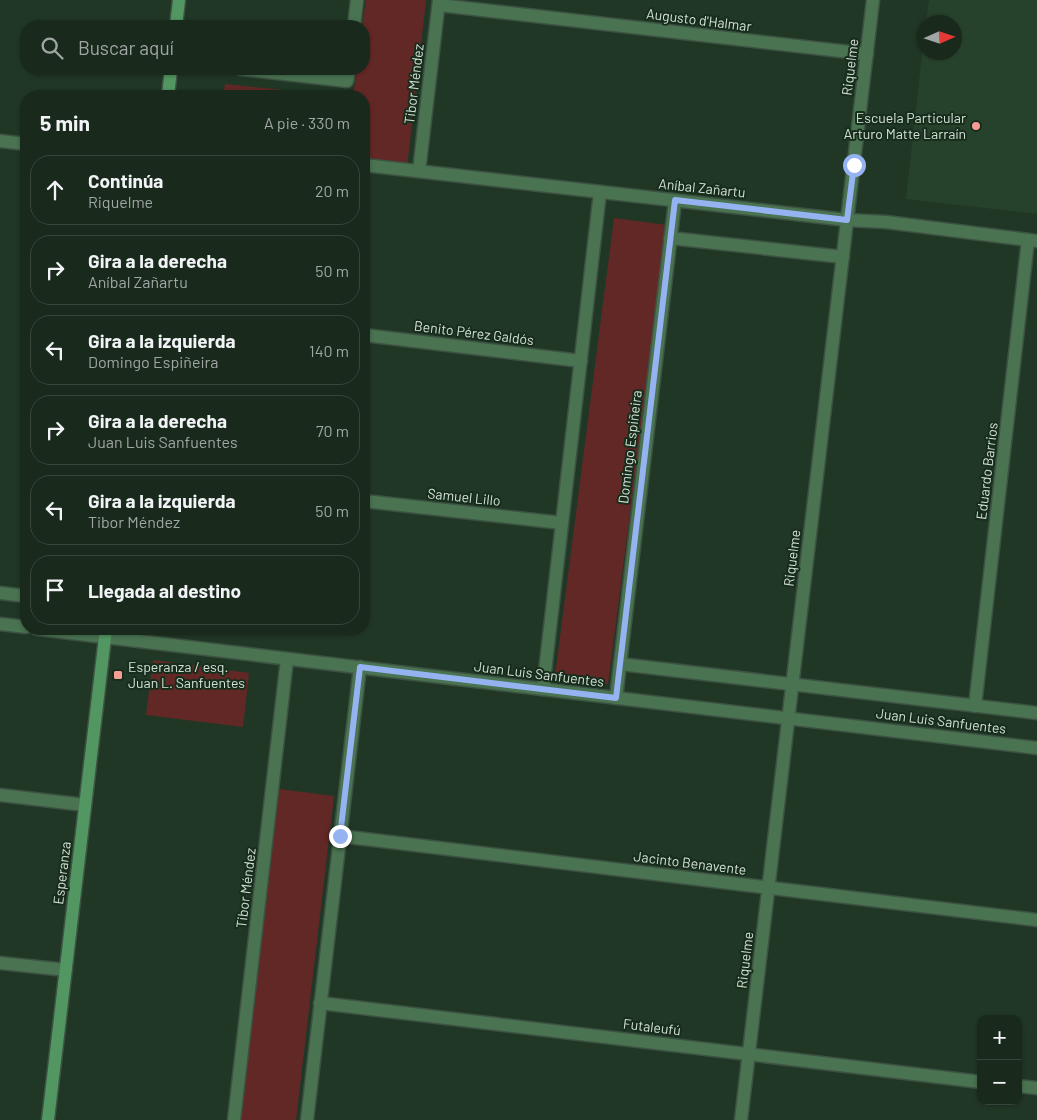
<!DOCTYPE html>
<html lang="es">
<meta charset="utf-8">
<style>
:root{--surface:#19291c;--page:#223125;--text:#f1f3f6;--muted:#9fa6a3;--line:#37453b}
body{margin:0;font-family:Barlow,sans-serif;background:var(--page);color:var(--text)}
.controls{position:absolute;right:15px;bottom:15px;display:grid;overflow:hidden;border-radius:10px;box-shadow:0 1px 4px #0004}
.controls button{width:45px;height:45px;display:grid;place-items:center;padding:0;border:0;border-bottom:1px solid var(--line);background:var(--surface);color:var(--text);font:25px sans-serif}
.compass{position:absolute;left:917px;top:15px;width:45px;height:45px;border-radius:50%;background:var(--surface);box-shadow:0 1px 4px #0004;rotate:87deg}
.stop{position:absolute;width:15px;height:15px;margin:-11px;border:4px solid #95b2f1;border-radius:50%;background:#fff}
.stop.end{background:#95b2f1;border-color:#fff;box-shadow:0 1px 5px #0008}
.list{margin:0;padding:0;list-style:none}
h2{display:flex;justify-content:space-between;align-items:center;height:65px;margin:0;padding:0 20px;font-size:21px}
h2 small{font-size:16px;font-weight:400;color:var(--muted)}
.list li{display:grid;grid-template-columns:32px 1fr auto;gap:15px;align-items:center;box-sizing:border-box;height:70px;margin:0 10px 10px;padding:0 10px;border:1px solid var(--line);border-radius:20px}
.list b{display:block;font-size:19px;white-space:nowrap}
.list p{margin:0;font-size:16px;white-space:nowrap;color:var(--muted)}
.list em{font-size:16px;font-style:normal;color:var(--muted)}
.icon{flex:none;width:28px;height:28px;fill:none;stroke:currentColor;stroke-width:2;stroke-linecap:round;stroke-linejoin:round}
.map{position:relative;flex:none;width:1037px;height:1120px;overflow:hidden}
.search{position:absolute;background:var(--surface);box-shadow:0 1px 4px #0004;left:20px;top:20px;width:350px;height:55px;display:flex;align-items:center;gap:12px;box-sizing:border-box;padding:0 18px;border-radius:20px;color:var(--muted);font-size:19px}
.panel{position:absolute;background:var(--surface);box-shadow:0 1px 4px #0004;left:20px;top:90px;width:350px;height:545px;border-radius:20px}
.map>svg:first-child{display:block}
.built{fill:#27422c}
.green{fill:#622825}
.lines{fill:none;stroke-linecap:round;stroke-linejoin:round}
.street-casing{stroke:#3d5242;stroke-width:15}
.secondary-casing{stroke:#3d5242;stroke-width:15}
.street{stroke:#497351;stroke-width:12}
.secondary{stroke:#529762;stroke-width:12}
.route{stroke:#95b2f1;stroke-width:6}
.poi-dot{fill:#f59c94;stroke:#172d1c;stroke-width:2}
.labels{text-anchor:middle;stroke-width:4;stroke-linejoin:round;paint-order:stroke}
.street-label{font-size:14px;fill:#d3e0d5;stroke:#172d1c}
.poi-label{font-size:14px;fill:#d3e0d5;stroke:#172d1c;text-anchor:end}
</style>
<div class="map">
<svg width="1037" height="1120" viewBox="0 0 1037 1120">
<rect width="100%" height="100%" fill="#213726"/>
<path class="built" d="M929,0H1037V214L906,199L924,37V52H954V22H926Z"/>
<g class="green">
<path d="M366,0H426L407,167L364,162V96H353L357,69H364V26H362Z"/>
<path d="M225,84L323,94V96H223Z"/>
<path d="M614,218L667,225L608,684L555,676Z"/>
<path d="M153,660L249,673L243,727L146,715Z"/>
<path d="M279,789L334,796L296,1120H240Z"/>
</g>
<g class="lines">
<g class="street-casing">
<g id="street">
<path d="M439,5L867,54"/>
<path d="M354,26L357,0"/>
<path d="M241,69L347,81L349,69"/>
<path d="M0,141L26,144"/>
<path d="M364,165L847,220L886,222L1037,241"/>
<path d="M419,171L439,0"/>
<path d="M670,238L843,257"/>
<path d="M364,335L581,361"/>
<path d="M364,501L562,523"/>
<path d="M0,593L26,596"/>
<path d="M0,624L26,627"/>
<path d="M37,629L1037,748"/>
<path d="M620,664L1037,713"/>
<path d="M543,689L600,192"/>
<path d="M616,698L675,201"/>
<path d="M975,706L1028,240"/>
<path d="M0,795L85,805"/>
<path d="M340,836L1037,920"/>
<path d="M0,963L66,970"/>
<path d="M320,1003L981,1082"/>
<path d="M1018,1086L1037,1088"/>
<path d="M234,1120L287,659"/>
<path d="M307,1120L360,667"/>
<path d="M741,1120L873,0"/>
</g>
</g>
<g class="secondary-casing">
<g id="secondary">
<path d="M176,26L179,0"/>
<path d="M168,96L171,69"/>
<path d="M48,1120L106,629"/>
</g>
</g>
<use href="#street" class="street"/>
<use href="#secondary" class="secondary"/>
</g>
<g class="lines">
<path class="route" d="M340,836L360,667L616,698L675,200L847,220L854,165"/>
</g>
<g class="poi-dot">
<circle cx="976" cy="126" r="5"/>
<rect x="113" y="670" width="10" height="10" rx="2.5"/>
</g>
<g class="labels">
<g class="street-label">
<text transform="translate(699 20) rotate(7)" y="5">Augusto d'Halmar</text>
<text transform="translate(850 67) rotate(-83)" y="5">Riquelme</text>
<text transform="translate(414 84) rotate(-83)" y="5">Tibor Méndez</text>
<text transform="translate(702 188) rotate(6)" y="5">Aníbal Zañartu</text>
<text transform="translate(474 333) rotate(7)" y="5">Benito Pérez Galdós</text>
<text transform="translate(630 447) rotate(-83)" y="5">Domingo Espiñeira</text>
<text transform="translate(987 471) rotate(-83)" y="5">Eduardo Barrios</text>
<text transform="translate(464 497) rotate(6)" y="5">Samuel Lillo</text>
<text transform="translate(792 558) rotate(-83)" y="5">Riquelme</text>
<text transform="translate(539 674) rotate(7)" y="5">Juan Luis Sanfuentes</text>
<text transform="translate(941 721) rotate(7)" y="5">Juan Luis Sanfuentes</text>
<text transform="translate(690 863) rotate(7)" y="5">Jacinto Benavente</text>
<text transform="translate(62 873) rotate(-83)" y="5">Esperanza</text>
<text transform="translate(246 888) rotate(-83)" y="5">Tibor Méndez</text>
<text transform="translate(745 960) rotate(-83)" y="5">Riquelme</text>
<text transform="translate(652 1027) rotate(7)" y="5">Futaleufú</text>
</g>
<g class="poi-label">
<text x="966" y="123">Escuela Particular<tspan x="966" dy="16">Arturo Matte Larraín</tspan></text>
<text x="128" y="672" text-anchor="start">Esperanza / esq.<tspan x="128" dy="16">Juan L. Sanfuentes</tspan></text>
</g>
</g>
</svg>
<div class="controls">
<button>+</button>
<button>−</button>
</div>
<svg class="compass" viewBox="-18 -18 36 36"><path d="M0-13l5 13h-10z" fill="#e53935"/><path d="M0 13l5-13h-10z" fill="#9fa6a3"/></svg>
<div class="stop" style="left:854px;top:165px"></div>
<div class="stop end" style="left:340px;top:836px"></div>
<div class="search"><svg class="icon" aria-label="search" viewBox="0 0 24 24"><circle cx="10" cy="10" r="6"/><path d="M15 15l6 6"/></svg>Buscar aquí</div>
<section class="panel">
<h2>5 min<small>A pie · 330 m</small></h2>
<ul class="list">
<li><svg class="icon" aria-label="ahead" viewBox="0 0 24 24"><path d="M12 20V5M6 11l6-6 6 6"/></svg><div><b>Continúa</b><p>Riquelme</p></div><em>20 m</em></li>
<li><svg class="icon" aria-label="right" viewBox="0 0 24 24"><path d="M7 20v-9h11M14 6l5 5-5 5"/></svg><div><b>Gira a la derecha</b><p>Aníbal Zañartu</p></div><em>50 m</em></li>
<li><svg class="icon" aria-label="left" viewBox="0 0 24 24"><path d="M17 20v-9H6M10 6l-5 5 5 5"/></svg><div><b>Gira a la izquierda</b><p>Domingo Espiñeira</p></div><em>140 m</em></li>
<li><svg class="icon" aria-label="right" viewBox="0 0 24 24"><path d="M7 20v-9h11M14 6l5 5-5 5"/></svg><div><b>Gira a la derecha</b><p>Juan Luis Sanfuentes</p></div><em>70 m</em></li>
<li><svg class="icon" aria-label="left" viewBox="0 0 24 24"><path d="M17 20v-9H6M10 6l-5 5 5 5"/></svg><div><b>Gira a la izquierda</b><p>Tibor Méndez</p></div><em>50 m</em></li>
<li><svg class="icon" aria-label="arrive" viewBox="0 0 24 24"><path d="M6 21V4h12l-3 4 3 4H6"/></svg><div><b>Llegada al destino</b></div></li>
</ul>
</section>
</div>
